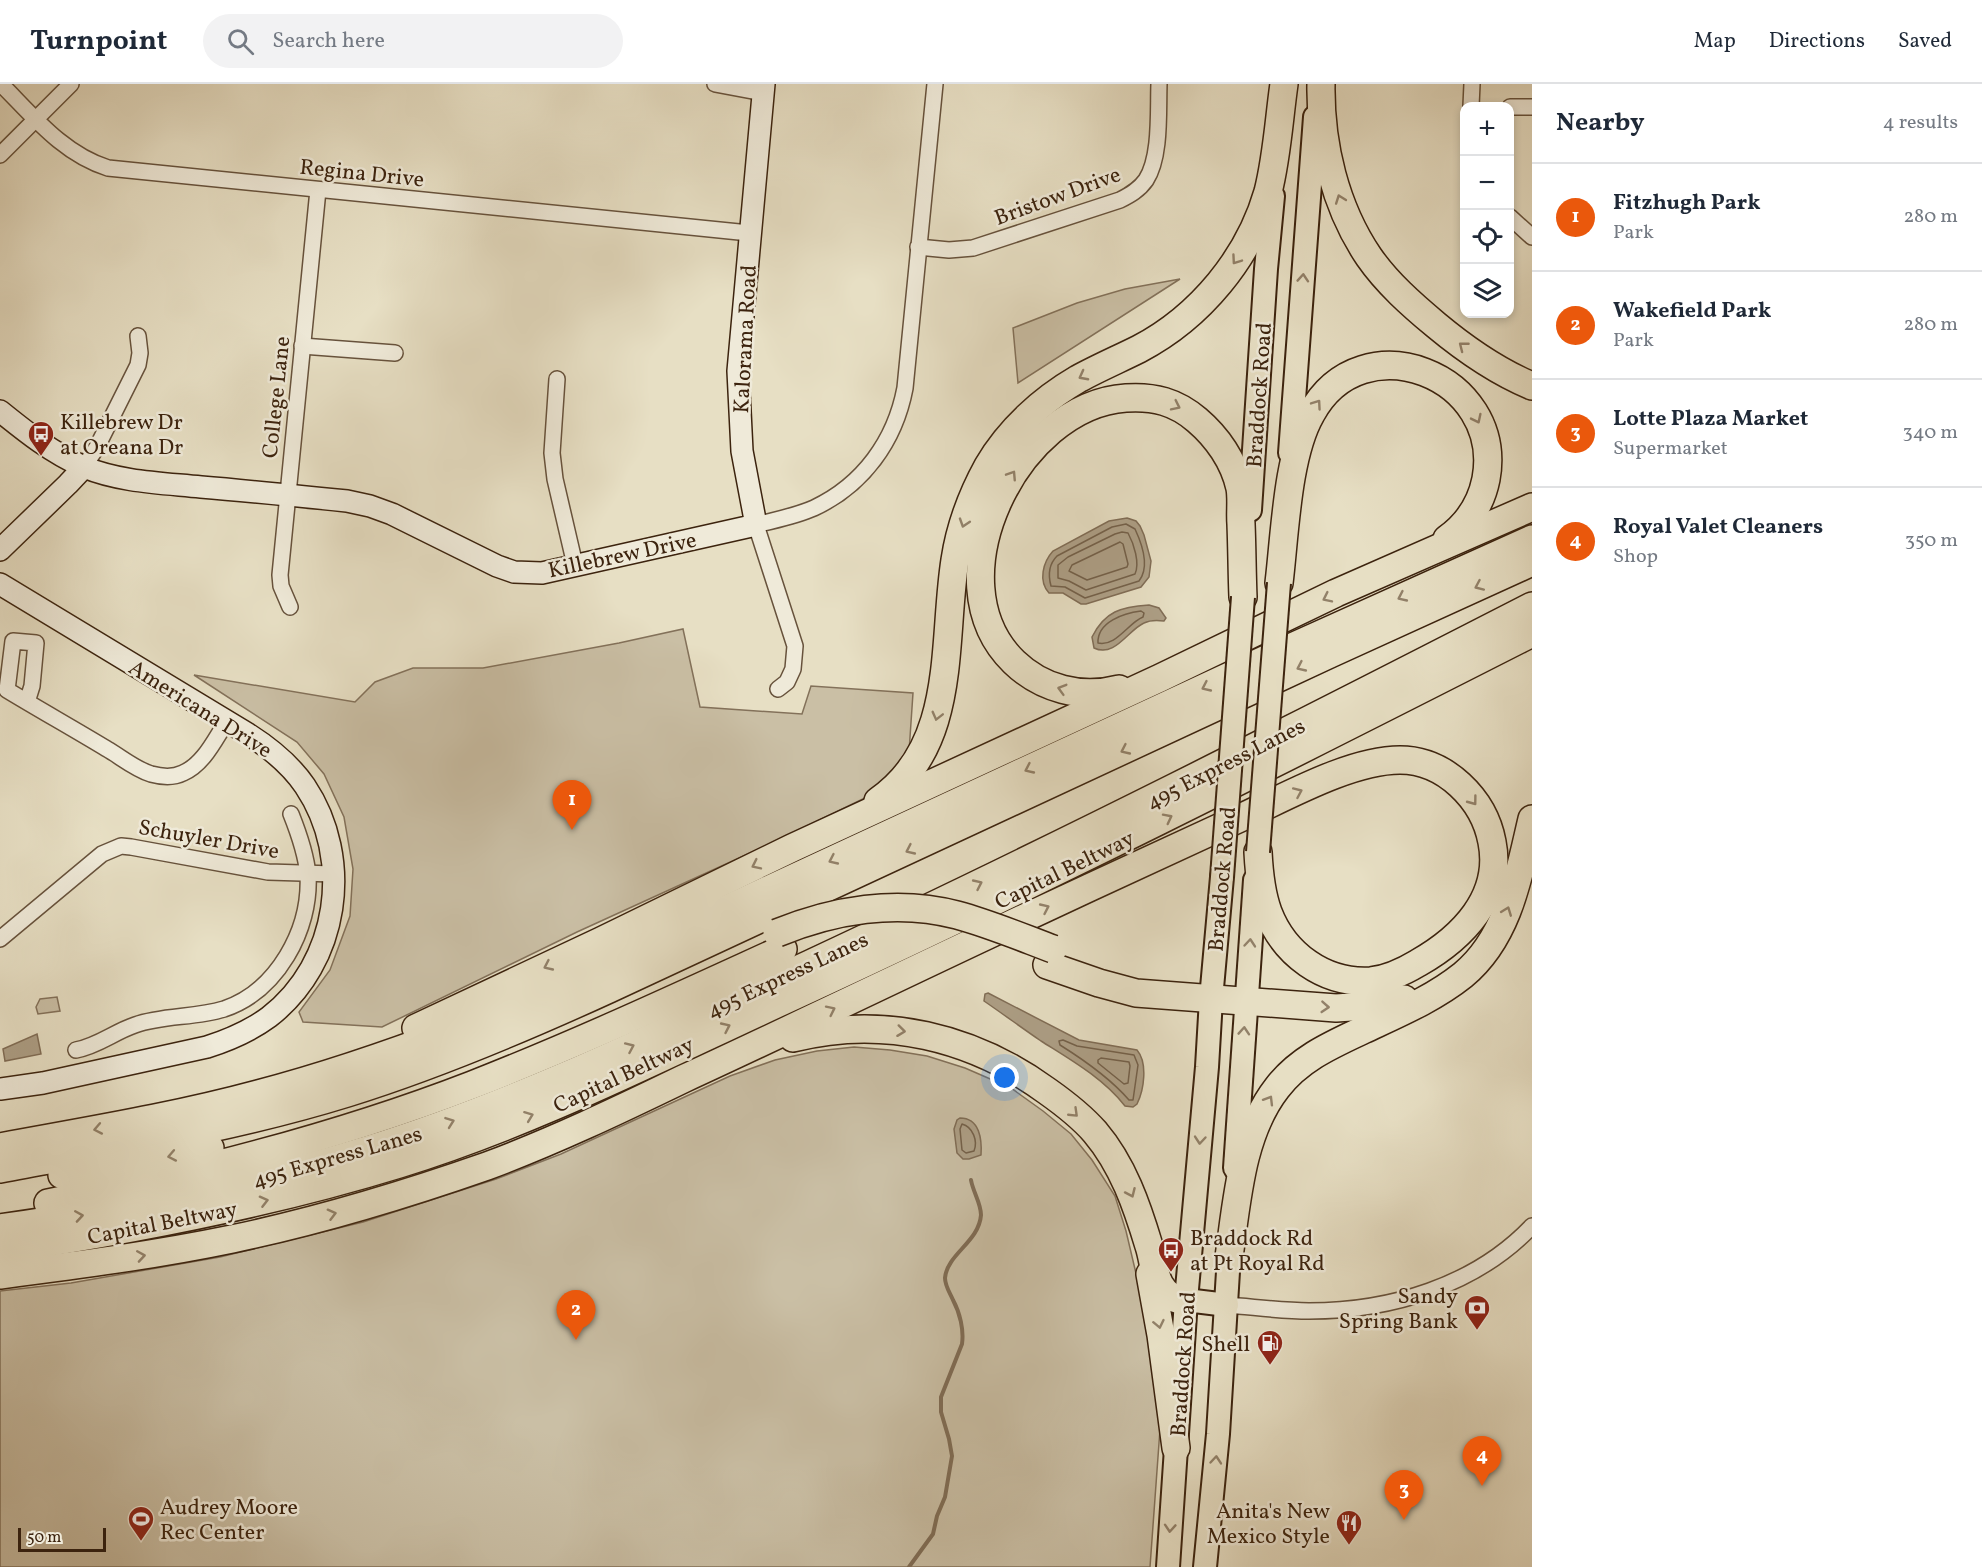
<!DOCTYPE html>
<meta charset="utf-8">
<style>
:root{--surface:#fff;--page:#f2f2f3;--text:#1f2937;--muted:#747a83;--line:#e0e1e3;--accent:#ea580c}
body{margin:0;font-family:Vollkorn,serif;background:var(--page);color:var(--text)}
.controls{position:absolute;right:18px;top:18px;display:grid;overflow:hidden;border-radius:12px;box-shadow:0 3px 9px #0003}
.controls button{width:54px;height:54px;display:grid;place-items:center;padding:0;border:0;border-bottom:2px solid var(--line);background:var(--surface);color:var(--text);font:30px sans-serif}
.scale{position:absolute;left:18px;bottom:15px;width:88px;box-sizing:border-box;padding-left:6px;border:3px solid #3c230e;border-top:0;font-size:16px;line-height:21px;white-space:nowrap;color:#3c230e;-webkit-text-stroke:4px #efead9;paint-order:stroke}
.you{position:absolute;left:1005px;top:994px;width:21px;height:21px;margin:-15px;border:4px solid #fff;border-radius:50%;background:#1a73e8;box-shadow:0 0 0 9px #1a73e833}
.badge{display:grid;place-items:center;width:39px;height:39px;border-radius:50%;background:var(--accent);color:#fff;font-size:20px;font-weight:700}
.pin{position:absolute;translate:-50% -50px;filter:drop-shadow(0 2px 3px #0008)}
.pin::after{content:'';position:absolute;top:32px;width:21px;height:18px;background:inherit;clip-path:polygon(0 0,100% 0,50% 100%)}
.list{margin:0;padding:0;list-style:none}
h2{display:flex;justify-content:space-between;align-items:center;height:78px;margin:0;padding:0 24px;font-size:26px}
h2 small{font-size:20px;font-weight:400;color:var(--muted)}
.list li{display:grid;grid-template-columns:39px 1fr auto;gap:18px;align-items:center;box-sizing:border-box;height:108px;padding:0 24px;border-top:2px solid var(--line)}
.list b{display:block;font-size:22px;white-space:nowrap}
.list p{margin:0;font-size:20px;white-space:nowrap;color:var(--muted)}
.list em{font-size:20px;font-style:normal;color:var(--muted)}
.icon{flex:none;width:33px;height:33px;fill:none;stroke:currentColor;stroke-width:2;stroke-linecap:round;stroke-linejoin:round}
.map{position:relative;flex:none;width:1532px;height:1483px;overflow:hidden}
header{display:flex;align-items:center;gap:36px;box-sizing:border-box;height:84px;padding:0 30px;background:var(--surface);border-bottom:2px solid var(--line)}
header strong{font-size:28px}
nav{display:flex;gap:33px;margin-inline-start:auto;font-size:21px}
.search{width:420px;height:54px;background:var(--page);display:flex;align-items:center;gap:15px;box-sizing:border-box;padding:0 21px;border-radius:33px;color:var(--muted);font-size:22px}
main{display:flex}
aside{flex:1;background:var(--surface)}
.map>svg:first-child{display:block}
.green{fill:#cabfa5;stroke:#83715a;stroke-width:1.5}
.water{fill:#ad9f86;stroke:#806d56;stroke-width:1.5}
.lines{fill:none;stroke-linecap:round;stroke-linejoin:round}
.shore{stroke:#74614a;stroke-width:1.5}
.stream{stroke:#806d56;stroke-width:4}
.street-casing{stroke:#67523c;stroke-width:18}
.secondary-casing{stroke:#3c230e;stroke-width:24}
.primary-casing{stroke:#3c230e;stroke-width:26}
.highway-casing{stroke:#3c230e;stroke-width:30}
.street{stroke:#efead9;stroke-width:15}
.secondary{stroke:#efead9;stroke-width:21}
.primary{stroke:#e7dfc4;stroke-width:22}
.highway{stroke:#e7dfc4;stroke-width:27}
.primary-bridge-casing{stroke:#3c230e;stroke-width:26;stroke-linecap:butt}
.highway-bridge-casing{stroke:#3c230e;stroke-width:30;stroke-linecap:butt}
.primary-bridge{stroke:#e7dfc4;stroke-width:22}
.highway-bridge{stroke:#e7dfc4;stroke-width:27}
.oneway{stroke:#928169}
.labels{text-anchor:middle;stroke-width:5;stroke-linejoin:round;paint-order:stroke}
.street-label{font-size:22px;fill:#3c230e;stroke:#efead9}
.poi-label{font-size:22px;fill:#3c230e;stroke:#efead9;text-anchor:start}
</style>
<header>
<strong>Turnpoint</strong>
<div class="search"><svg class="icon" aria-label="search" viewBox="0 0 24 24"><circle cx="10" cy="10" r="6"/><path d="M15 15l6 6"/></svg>Search here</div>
<nav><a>Map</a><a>Directions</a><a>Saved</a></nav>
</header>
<main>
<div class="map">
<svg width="1532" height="1483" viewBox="0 0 1532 1483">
<rect width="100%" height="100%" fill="#e7dfc4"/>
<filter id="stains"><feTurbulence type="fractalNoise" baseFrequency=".00333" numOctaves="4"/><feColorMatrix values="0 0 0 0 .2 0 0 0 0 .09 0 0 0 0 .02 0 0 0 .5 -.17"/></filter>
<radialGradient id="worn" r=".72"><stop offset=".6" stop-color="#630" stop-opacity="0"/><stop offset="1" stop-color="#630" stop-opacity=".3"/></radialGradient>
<g class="green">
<path d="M1180,195L1018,299L1013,244L1077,219L1125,205Z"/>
<path d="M683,545L700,623L802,630L811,602L913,609L909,668L889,694L867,713L772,759L577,848L382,943L303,938L299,928L330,886L350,832L353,785L344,733L324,690L297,658L194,591L355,618L375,598L413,584H483L619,559Z"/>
<path d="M57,913L60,927L38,930L36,923L40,915Z"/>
<path d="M854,963L890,966L927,972L965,984L1011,1004L1043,1027L1071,1050L1092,1076L1115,1112L1126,1147L1163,1304L1150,1483H0V1207L71,1199L220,1173L363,1138L496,1095L561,1070L730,992L775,976L817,967Z"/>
</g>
<g class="water">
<path d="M1127,434L1136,437L1140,442L1144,451L1151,477L1149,493L1141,503L1086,520H1081L1063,509H1049C1038,497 1043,478 1053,467L1109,437Z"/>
<path d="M1149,521L1159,524L1166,534L1164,537C1157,536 1150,536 1144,539C1128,546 1115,574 1094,564L1092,553C1105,527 1121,523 1149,521Z"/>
<path d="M988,909L1079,956L1137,966C1148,979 1144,1006 1137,1020L1133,1023L1125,1022C1103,994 1071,976 1041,957C1022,944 1003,930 984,917L985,910Z"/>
<path d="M37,950L41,970L5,977L3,965Z"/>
<path d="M960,1034C980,1034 982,1056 981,1071L969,1075H963L957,1069L954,1045L957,1036Z"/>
</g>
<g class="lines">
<g class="shore">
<path d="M1126,440L1135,445C1142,460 1150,483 1139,497L1085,514L1065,503L1051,502C1048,491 1048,481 1057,472L1112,443Z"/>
<path d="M1122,448L1128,449C1134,460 1140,479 1135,490L1086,506L1069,497L1058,494V481L1068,473L1115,450Z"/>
<path d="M1120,458L1123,460L1128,480L1127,483L1087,496L1069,487L1072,481Z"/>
<path d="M1141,527L1144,529L1143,533C1128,539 1116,563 1098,559C1097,538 1124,529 1141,527Z"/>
<path d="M1063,956L1077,962L1134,971L1138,981L1133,1016H1129C1110,994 1084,976 1060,961L1059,957Z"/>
<path d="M1101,974L1129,978L1130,982L1128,999L1124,1000L1098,979V976Z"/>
<path d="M962,1040C973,1043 978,1057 974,1067L966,1069L962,1066L960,1045Z"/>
</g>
<path class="stream" d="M909,1483L933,1450L937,1432L945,1413L952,1372L949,1355L941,1328V1313L962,1260C964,1246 960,1229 953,1216C950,1209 945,1202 945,1194C947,1170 979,1158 981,1131C981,1119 973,1108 971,1096"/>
<g class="street-casing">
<g id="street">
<path d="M1,0C33,32 63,70 108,84L749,149"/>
<path d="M715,0L763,9"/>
<path d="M1471,22L1472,0"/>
<path d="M1510,23H1532"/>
<path d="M0,71L71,0"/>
<path d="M1510,133L1532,153"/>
<path d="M918,163L949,166L973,164L1120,116C1130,111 1139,106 1146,96C1161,73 1158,28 1159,0"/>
<path d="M302,262L395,269"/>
<path d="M557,295L552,369L555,395L575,481"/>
<path d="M84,383L97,363L138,281L140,269L138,252"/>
<path d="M290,523L281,502L280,491L318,106"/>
<path d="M778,605L787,598L793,585L795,562L756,441C775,436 796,432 814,424C863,401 895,357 905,304L935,0"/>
<path d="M27,618L32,602L36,559L13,557L7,606C40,626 74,645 107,665C121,673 135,685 151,690C162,693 173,694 183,689C204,680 215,655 227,637"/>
<path d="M0,855L102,770L121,762L131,763L268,788L334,790"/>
<path d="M76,966C98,962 114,948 135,941C163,931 195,934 224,925C277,907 311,846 308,791C306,770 299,750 291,730"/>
<path d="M1227,1221C1254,1223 1282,1227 1309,1227C1390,1227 1475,1202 1532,1142"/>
</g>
</g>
<g class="secondary-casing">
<g id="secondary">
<path d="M0,327C26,348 52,369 84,383C120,398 162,399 201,403C249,407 298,412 347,417L370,422L392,430L497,482L514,488L542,489L756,441L742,367L738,287L764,0"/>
<path d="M0,466L68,400L84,383"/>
<path d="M0,500L248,650C270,664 290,680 305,702C354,775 339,879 269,933C250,947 229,956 207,963L43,999L0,1005"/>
</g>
</g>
<g class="primary-casing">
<g id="primary">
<path d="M1290,369L1315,33"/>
<path d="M1250,426L1266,185L1273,112"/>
<path d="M1235,1084L1255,796"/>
<path d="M1186,1216L1227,1221"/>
<path d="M1168,1483L1186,1216L1207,983L1211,915L1222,793"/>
<path d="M1205,1483L1218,1350L1230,1155"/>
</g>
</g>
<g class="highway-casing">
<g id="highway">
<path d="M1321,0C1320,60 1335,123 1369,173C1387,199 1412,221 1436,241C1466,266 1496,287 1532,302"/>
<path d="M1279,499C1285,450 1287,372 1311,330C1362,235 1505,292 1486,395C1481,420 1468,440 1447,455"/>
<path d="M1119,605C1081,615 1042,605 1014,578C930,497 1017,321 1126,314C1154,312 1176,318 1197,336C1217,353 1234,377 1240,404C1242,415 1240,429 1241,440C1242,464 1242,489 1243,513"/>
<path d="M878,717C958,662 942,559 955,476C960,443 972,411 988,382C1009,346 1042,316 1078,295C1098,284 1119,275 1139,265C1200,233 1249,174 1268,108C1277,73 1279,35 1284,0"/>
<path d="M1047,881L1099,899L1136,909L1336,924L1367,922L1404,915"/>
<path d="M416,944L601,857L792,764L1160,594L1336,509L1532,423"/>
<path d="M793,954C883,931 973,953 1047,1007C1064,1019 1081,1032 1095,1048C1123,1081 1137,1122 1149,1162C1153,1174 1154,1191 1160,1201C1166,1211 1176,1217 1186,1216"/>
<path d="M0,1063C86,1047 173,1033 258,1010C350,986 439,953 528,917L1292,563L1532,455"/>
<path d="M0,1085C116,1063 234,1044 347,1009C437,981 524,944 609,905L1330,570L1532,478"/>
<path d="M62,1091L210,1064"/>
<path d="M48,1119C192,1090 335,1054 472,1001C577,960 680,912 783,865"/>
<path d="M0,1144C124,1126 248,1103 367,1066C522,1018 668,946 814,878C1056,765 1294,644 1532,522"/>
<path d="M0,1166C135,1146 269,1120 399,1080C532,1039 657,975 783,917C1036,801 1284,675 1532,549"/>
<path d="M1229,1173C1237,1117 1241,1050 1277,1004C1299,975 1331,961 1363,946C1397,930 1433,915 1463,891C1509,853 1519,790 1532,735"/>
<path d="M1150,1190L1161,1251L1176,1364"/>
<path d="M0,1191C78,1181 155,1171 232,1155C318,1137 404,1111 487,1082C554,1057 619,1026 683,995C785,948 886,899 988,851C1071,812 1155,773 1238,735C1284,714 1350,676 1400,676C1445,676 1484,715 1492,758C1503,813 1462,854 1418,879C1403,888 1388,895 1371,897C1324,900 1284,870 1268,828C1261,809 1259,788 1258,768"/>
</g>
</g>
<use href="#street" class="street"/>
<use href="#secondary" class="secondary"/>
<use href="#primary" class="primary"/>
<use href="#highway" class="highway"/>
<g class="primary-bridge-casing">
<g id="primary-bridge">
<path d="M1258,768L1279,499"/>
<path d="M1222,793L1243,513"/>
</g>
</g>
<g class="highway-bridge-casing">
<path id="highway-bridge" d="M777,849C833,826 897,815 957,831C990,840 1021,853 1053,865"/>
</g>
<use href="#primary-bridge" class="primary-bridge"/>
<use href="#highway-bridge" class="highway-bridge"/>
</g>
<defs><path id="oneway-chevron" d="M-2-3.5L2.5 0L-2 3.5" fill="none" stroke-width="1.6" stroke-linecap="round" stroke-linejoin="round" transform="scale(1.5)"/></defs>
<g class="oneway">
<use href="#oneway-chevron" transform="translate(1340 115) rotate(-110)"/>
<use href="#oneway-chevron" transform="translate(1236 176) rotate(125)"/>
<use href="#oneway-chevron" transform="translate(1303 194) rotate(-86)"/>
<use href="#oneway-chevron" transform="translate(1463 262) rotate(-142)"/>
<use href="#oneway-chevron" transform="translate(1083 292) rotate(152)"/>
<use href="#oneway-chevron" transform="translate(1317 320) rotate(-55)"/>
<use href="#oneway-chevron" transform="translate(1176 322) rotate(26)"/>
<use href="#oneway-chevron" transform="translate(1477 335) rotate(64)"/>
<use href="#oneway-chevron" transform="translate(1012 391) rotate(-57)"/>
<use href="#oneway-chevron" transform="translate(964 439) rotate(108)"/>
<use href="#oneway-chevron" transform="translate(1479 502) rotate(156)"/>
<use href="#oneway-chevron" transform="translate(1402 513) rotate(155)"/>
<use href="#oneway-chevron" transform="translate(1327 514) rotate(154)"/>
<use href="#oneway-chevron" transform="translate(1301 583) rotate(155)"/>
<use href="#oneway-chevron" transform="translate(1206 603) rotate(155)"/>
<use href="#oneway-chevron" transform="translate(1062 605) rotate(-164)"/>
<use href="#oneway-chevron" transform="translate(937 632) rotate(104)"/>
<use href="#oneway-chevron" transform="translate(1125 666) rotate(155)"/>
<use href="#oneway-chevron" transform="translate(1029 685) rotate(155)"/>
<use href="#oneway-chevron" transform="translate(1298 708) rotate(-24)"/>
<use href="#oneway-chevron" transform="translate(1473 717) rotate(53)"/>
<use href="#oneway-chevron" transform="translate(1168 734) rotate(-27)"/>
<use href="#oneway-chevron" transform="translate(910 766) rotate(155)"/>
<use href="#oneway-chevron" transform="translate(833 776) rotate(155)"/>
<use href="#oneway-chevron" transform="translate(756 781) rotate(154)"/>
<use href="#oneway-chevron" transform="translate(978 800) rotate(-25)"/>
<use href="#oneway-chevron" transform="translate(1045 824) rotate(-25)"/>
<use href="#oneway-chevron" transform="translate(1507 827) rotate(-69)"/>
<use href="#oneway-chevron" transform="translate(1250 859) rotate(-85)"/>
<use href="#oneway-chevron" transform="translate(548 882) rotate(155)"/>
<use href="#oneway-chevron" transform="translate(1325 923) rotate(4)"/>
<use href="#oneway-chevron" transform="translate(831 926) rotate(-26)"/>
<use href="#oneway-chevron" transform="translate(726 943) rotate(-25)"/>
<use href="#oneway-chevron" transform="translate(901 947) rotate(7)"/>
<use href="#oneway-chevron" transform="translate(1244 947) rotate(-86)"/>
<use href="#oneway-chevron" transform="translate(630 963) rotate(-24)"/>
<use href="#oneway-chevron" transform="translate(1269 1016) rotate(-59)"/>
<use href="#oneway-chevron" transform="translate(1074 1029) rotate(44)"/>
<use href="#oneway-chevron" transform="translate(529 1032) rotate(-21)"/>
<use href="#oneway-chevron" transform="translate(450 1038) rotate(-20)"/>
<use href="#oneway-chevron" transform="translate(98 1045) rotate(169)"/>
<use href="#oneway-chevron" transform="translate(1200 1056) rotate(95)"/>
<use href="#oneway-chevron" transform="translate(172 1072) rotate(169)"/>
<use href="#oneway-chevron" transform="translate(1131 1109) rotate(66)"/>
<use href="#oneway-chevron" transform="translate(264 1117) rotate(-14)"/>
<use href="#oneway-chevron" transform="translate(332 1130) rotate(-15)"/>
<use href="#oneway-chevron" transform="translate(79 1132) rotate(-9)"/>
<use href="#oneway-chevron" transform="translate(141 1172) rotate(-9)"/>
<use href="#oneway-chevron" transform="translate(1159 1240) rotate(78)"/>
<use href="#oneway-chevron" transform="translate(1216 1376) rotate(-85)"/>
<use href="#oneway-chevron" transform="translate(1170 1444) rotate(94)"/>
</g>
<defs>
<g id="bus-pin" transform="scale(1.35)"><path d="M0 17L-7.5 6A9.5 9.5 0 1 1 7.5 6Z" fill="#8f2418" stroke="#efead9"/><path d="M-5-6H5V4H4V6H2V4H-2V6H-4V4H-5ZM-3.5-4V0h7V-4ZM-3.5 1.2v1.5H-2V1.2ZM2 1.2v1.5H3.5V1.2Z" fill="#fff"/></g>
<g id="bank-pin" transform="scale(1.35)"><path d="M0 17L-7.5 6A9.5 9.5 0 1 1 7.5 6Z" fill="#8f2418" stroke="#efead9"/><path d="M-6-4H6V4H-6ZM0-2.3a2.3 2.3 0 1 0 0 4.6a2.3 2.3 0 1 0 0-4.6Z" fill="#fff"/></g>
<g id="fuel-pin" transform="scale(1.35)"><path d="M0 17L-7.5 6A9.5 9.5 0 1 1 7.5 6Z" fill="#8f2418" stroke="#efead9"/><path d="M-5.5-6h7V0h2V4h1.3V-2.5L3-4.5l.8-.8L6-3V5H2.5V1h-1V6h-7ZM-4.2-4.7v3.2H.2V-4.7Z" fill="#fff"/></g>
<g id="stadium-pin" transform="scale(1.35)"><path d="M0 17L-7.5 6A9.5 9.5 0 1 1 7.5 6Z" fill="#8f2418" stroke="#efead9"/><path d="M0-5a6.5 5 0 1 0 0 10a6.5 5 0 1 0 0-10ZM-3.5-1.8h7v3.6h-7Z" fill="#fff"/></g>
<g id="restaurant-pin" transform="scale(1.35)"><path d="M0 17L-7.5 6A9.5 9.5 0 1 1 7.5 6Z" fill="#8f2418" stroke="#efead9"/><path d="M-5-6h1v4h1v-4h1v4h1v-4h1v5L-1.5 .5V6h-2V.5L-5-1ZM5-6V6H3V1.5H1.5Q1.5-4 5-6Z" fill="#fff"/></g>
</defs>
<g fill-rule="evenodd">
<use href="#bus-pin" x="41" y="350"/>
<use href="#bus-pin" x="1171" y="1166"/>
<use href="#bank-pin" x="1477" y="1224"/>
<use href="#fuel-pin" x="1270" y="1259"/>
<use href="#stadium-pin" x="141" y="1435"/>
<use href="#restaurant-pin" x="1349" y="1439"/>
</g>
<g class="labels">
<g class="street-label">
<text transform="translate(362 88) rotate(6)" y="8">Regina Drive</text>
<text transform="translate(1057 111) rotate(-20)" y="8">Bristow Drive</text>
<text transform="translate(744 255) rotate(-87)" y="8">Kalorama Road</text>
<text transform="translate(1258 311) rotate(-86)" y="8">Braddock Road</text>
<text transform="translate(275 313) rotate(-84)" y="8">College Lane</text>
<text transform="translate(622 470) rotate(-12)" y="8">Killebrew Drive</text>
<text transform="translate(201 624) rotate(32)" y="8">Americana Drive</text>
<text transform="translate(1225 679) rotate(-27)" y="8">495 Express Lanes</text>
<text transform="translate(209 754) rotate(10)" y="8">Schuyler Drive</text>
<text transform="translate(1064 785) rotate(-26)" y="8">Capital Beltway</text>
<text transform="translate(1221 795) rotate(-85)" y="8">Braddock Road</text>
<text transform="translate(787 890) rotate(-25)" y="8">495 Express Lanes</text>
<text transform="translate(623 990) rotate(-25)" y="8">Capital Beltway</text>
<text transform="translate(337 1072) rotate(-16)" y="8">495 Express Lanes</text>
<text transform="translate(162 1138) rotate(-11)" y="8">Capital Beltway</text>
<text transform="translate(1182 1280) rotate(-86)" y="8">Braddock Road</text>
</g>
<g class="poi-label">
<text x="60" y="345">Killebrew Dr<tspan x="60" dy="25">at Oreana Dr</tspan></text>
<text x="1190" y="1161">Braddock Rd<tspan x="1190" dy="25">at Pt Royal Rd</tspan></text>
<text x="1458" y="1219" text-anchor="end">Sandy<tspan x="1458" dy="25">Spring Bank</tspan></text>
<text x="1250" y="1267" text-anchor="end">Shell</text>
<text x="160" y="1430">Audrey Moore<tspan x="160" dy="25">Rec Center</tspan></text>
<text x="1330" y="1434" text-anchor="end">Anita's New<tspan x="1330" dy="25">Mexico Style</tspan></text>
</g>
</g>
<rect width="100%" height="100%" filter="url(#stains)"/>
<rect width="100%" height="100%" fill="url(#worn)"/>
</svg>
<div class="controls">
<button>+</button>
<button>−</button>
<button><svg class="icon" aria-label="locate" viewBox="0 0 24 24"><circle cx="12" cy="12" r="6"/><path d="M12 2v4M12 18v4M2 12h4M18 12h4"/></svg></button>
<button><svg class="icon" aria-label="layers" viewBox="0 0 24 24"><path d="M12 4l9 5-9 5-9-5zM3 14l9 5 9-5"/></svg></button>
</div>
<div class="scale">50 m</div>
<div class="you"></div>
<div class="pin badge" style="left:572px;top:746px">1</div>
<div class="pin badge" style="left:576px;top:1256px">2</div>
<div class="pin badge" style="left:1404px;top:1436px">3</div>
<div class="pin badge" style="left:1482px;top:1402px">4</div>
</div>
<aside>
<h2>Nearby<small>4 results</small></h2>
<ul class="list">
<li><span class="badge">1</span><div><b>Fitzhugh Park</b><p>Park</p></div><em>280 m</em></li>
<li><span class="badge">2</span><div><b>Wakefield Park</b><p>Park</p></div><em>280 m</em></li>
<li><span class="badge">3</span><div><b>Lotte Plaza Market</b><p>Supermarket</p></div><em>340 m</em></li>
<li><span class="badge">4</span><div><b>Royal Valet Cleaners</b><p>Shop</p></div><em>350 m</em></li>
</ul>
</aside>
</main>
